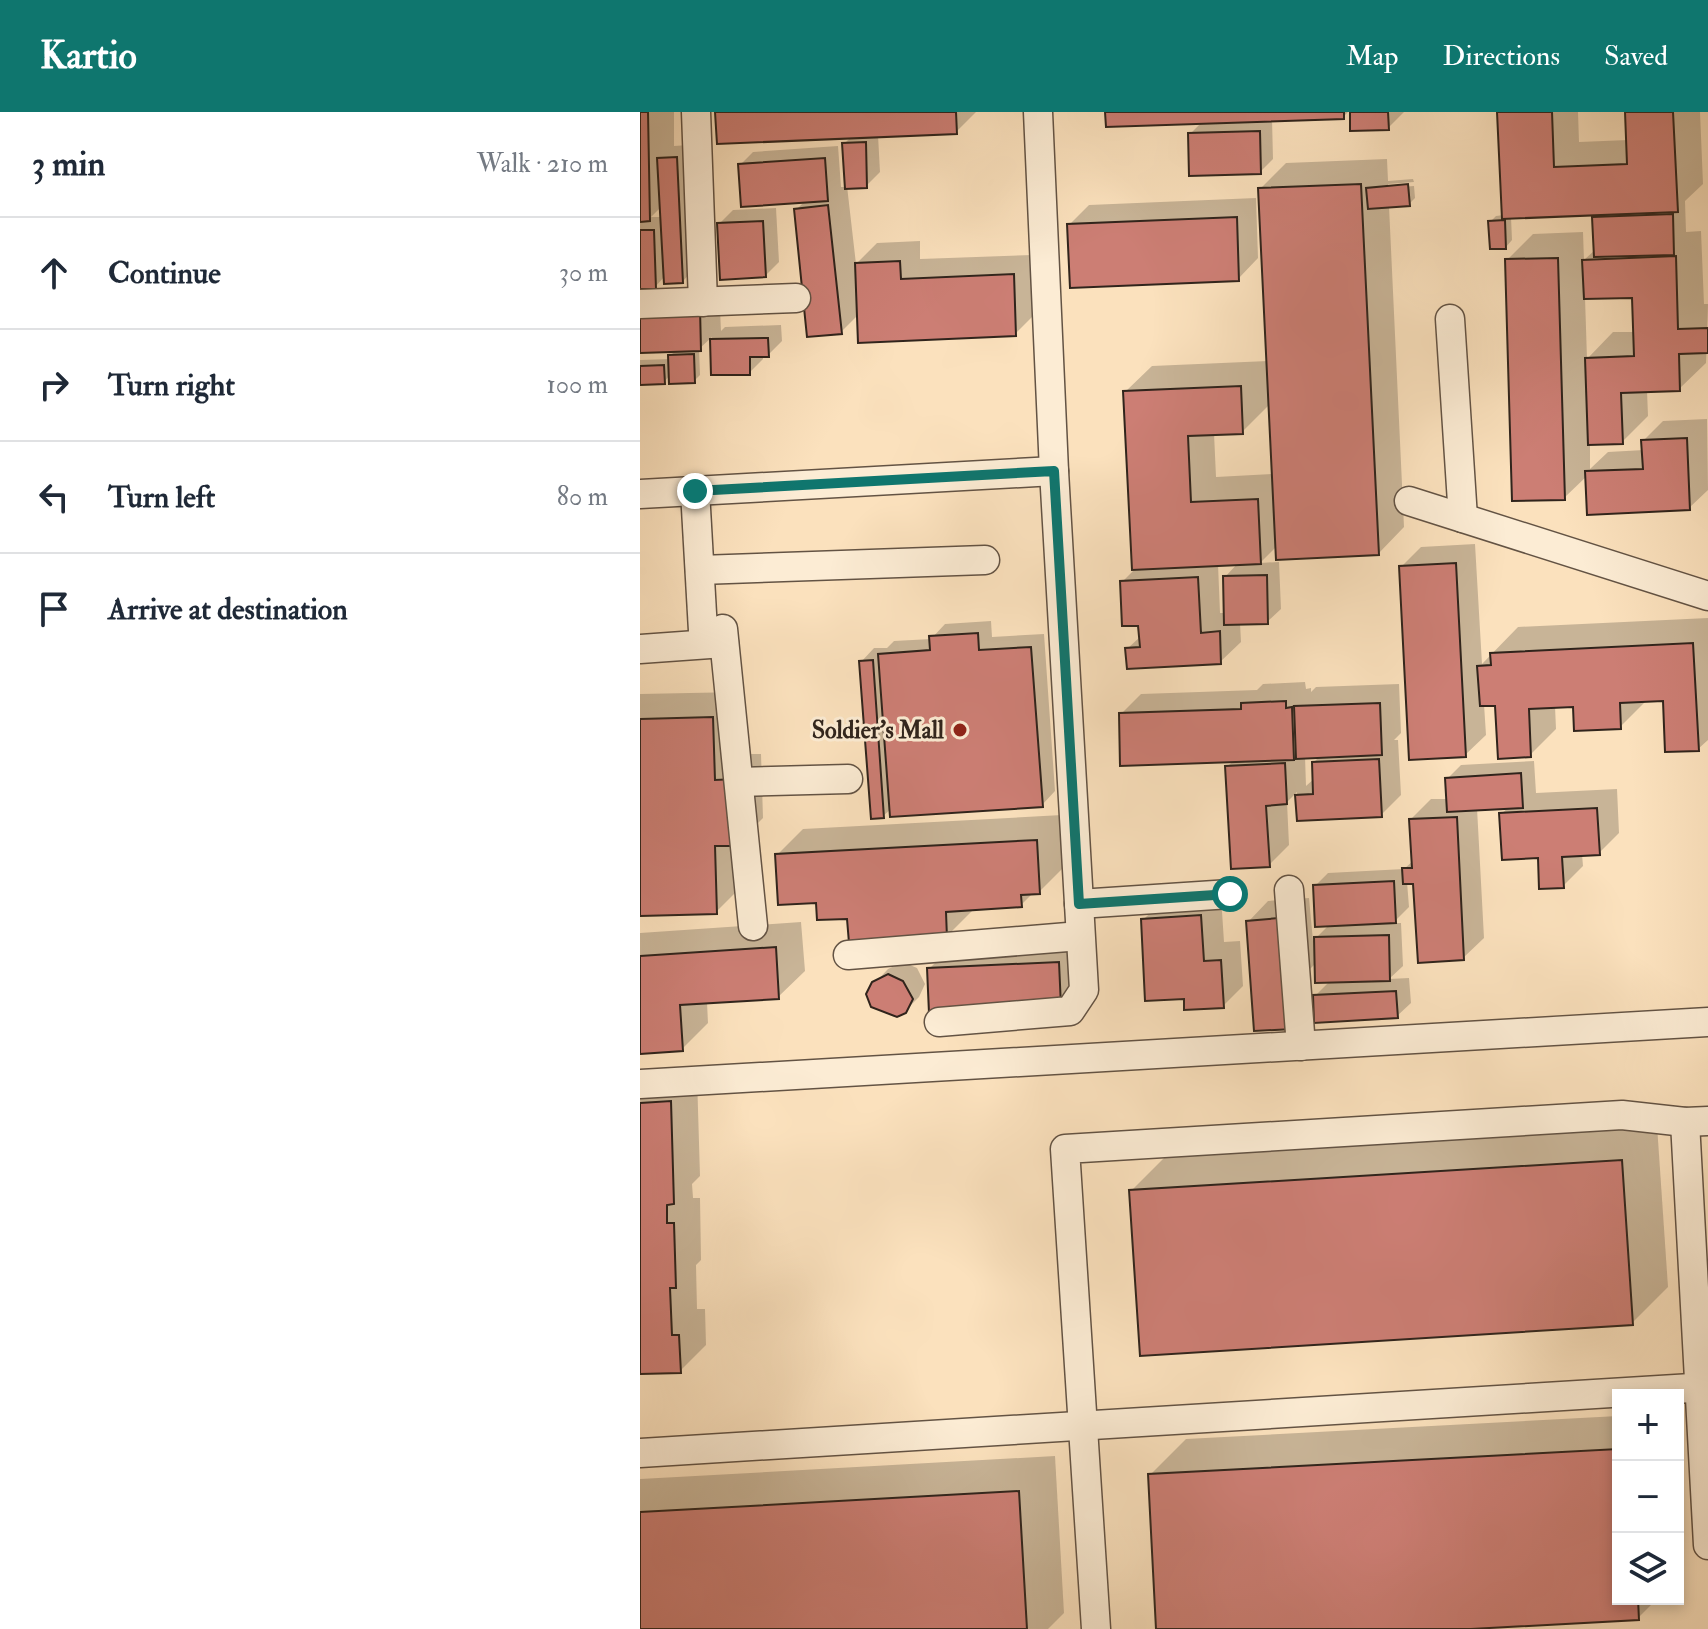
<!DOCTYPE html>
<meta charset="utf-8">
<style>
:root{--surface:#fff;--page:#f6f6f7;--text:#1f2937;--muted:#747a83;--line:#e0e1e3;--accent:#0f766e}
body{margin:0;font-family:"IM FELL Double Pica",serif;background:var(--page);color:var(--text)}
.controls{position:absolute;right:24px;bottom:24px;display:grid;overflow:hidden;border-radius:0px;box-shadow:0 4px 12px #0003}
.controls button{width:72px;height:72px;display:grid;place-items:center;padding:0;border:0;border-bottom:2px solid var(--line);background:var(--surface);color:var(--text);font:40px sans-serif}
.stop{position:absolute;width:24px;height:24px;margin:-18px;border:6px solid #0f766e;border-radius:50%;background:#fff}
.stop.end{background:#0f766e;border-color:#fff;box-shadow:0 2px 8px #0008}
.list{margin:0;padding:0;list-style:none}
h2{display:flex;justify-content:space-between;align-items:center;height:104px;margin:0;padding:0 32px;font-size:34px}
h2 small{font-size:26px;font-weight:400;color:var(--muted)}
.list li{display:grid;grid-template-columns:52px 1fr auto;gap:24px;align-items:center;box-sizing:border-box;height:112px;padding:0 32px;border-top:2px solid var(--line)}
.list b{display:block;font-size:30px;white-space:nowrap}
.list em{font-size:26px;font-style:normal;color:var(--muted)}
.icon{flex:none;width:44px;height:44px;fill:none;stroke:currentColor;stroke-width:2;stroke-linecap:round;stroke-linejoin:round}
.map{position:relative;flex:none;width:1068px;height:1517px;overflow:hidden}
header{display:flex;align-items:center;gap:48px;box-sizing:border-box;height:112px;padding:0 40px;background:var(--accent);color:#fff}
header strong{font-size:38px}
nav{display:flex;gap:44px;margin-inline-start:auto;font-size:28px}
main{display:flex}
aside{flex:1;background:var(--surface)}
.map>svg:first-child{display:block}
.shadow{fill:#0003;fill-rule:evenodd}
.building{fill:#cc7e74;stroke:#30241c;stroke-width:2}
.lines{fill:none;stroke-linecap:round;stroke-linejoin:round}
.minor-casing{stroke:#635344;stroke-width:31}
.minor{stroke:#fcecd4;stroke-width:28}
.route{stroke:#0f766e;stroke-width:10}
.poi-dot{fill:#8f2418;stroke:#fcecd4;stroke-width:3}
.labels{text-anchor:middle;stroke-width:6;stroke-linejoin:round;paint-order:stroke}
.poi-label{font-size:24px;font-weight:bold;fill:#30241c;stroke:#fcecd4;text-anchor:end}
</style>
<header>
<strong>Kartio</strong>
<nav><a>Map</a><a>Directions</a><a>Saved</a></nav>
</header>
<main>
<aside>
<h2>3 min<small>Walk · 210 m</small></h2>
<ul class="list">
<li><svg class="icon" aria-label="ahead" viewBox="0 0 24 24"><path d="M12 20V5M6 11l6-6 6 6"/></svg><div><b>Continue</b></div><em>30 m</em></li>
<li><svg class="icon" aria-label="right" viewBox="0 0 24 24"><path d="M7 20v-9h11M14 6l5 5-5 5"/></svg><div><b>Turn right</b></div><em>100 m</em></li>
<li><svg class="icon" aria-label="left" viewBox="0 0 24 24"><path d="M17 20v-9H6M10 6l-5 5 5 5"/></svg><div><b>Turn left</b></div><em>80 m</em></li>
<li><svg class="icon" aria-label="arrive" viewBox="0 0 24 24"><path d="M6 21V4h12l-3 4 3 4H6"/></svg><div><b>Arrive at destination</b></div></li>
</ul>
</aside>
<div class="map">
<svg width="1068" height="1517" viewBox="0 0 1068 1517">
<rect width="100%" height="100%" fill="#fbe1bd"/>
<filter id="stains"><feTurbulence type="fractalNoise" baseFrequency=".0025" numOctaves="4"/><feColorMatrix values="0 0 0 0 .2 0 0 0 0 .09 0 0 0 0 .02 0 0 0 .5 -.17"/></filter>
<radialGradient id="worn" r=".72"><stop offset=".6" stop-color="#630" stop-opacity="0"/><stop offset="1" stop-color="#630" stop-opacity=".3"/></radialGradient>
<g class="shadow">
<path d="M0,0H34V34L49,33L56,155L43,169L25,164L15,175H0ZM21,95L22,105H11Z"/>
<path d="M77,0H336L316,20L238,23L240,60L226,74H207L216,152L237,131L280,129V147L393,143L395,202L375,222L219,202L201,220L156,98L165,89L100,53L113,40L198,34L201,75H206L204,32L212,24Z"/>
<path d="M467,0H708L703,5L632,7L633,47L620,60L550,22L562,10Z"/>
<path d="M712,0H764L748,16Z"/>
<path d="M859,0H938L939,30L988,28L987,0H1060L1063,72L1045,89L1046,120L1061,119L1064,192H1068L1066,251L1039,277L1007,278L1008,304L982,330L950,331V357L968,340L1004,338L1003,329L1023,309L1067,307L1068,378L1049,396L948,363L924,386L867,148L893,122L943,120L944,148L956,137L954,106L959,101L871,105L872,128L866,135L850,110L856,104L864,103ZM994,184L995,220H973L947,247L945,185Z"/>
<path d="M747,47L748,69L773,67L774,70L748,72V76L774,74L775,86L769,92L749,94L764,415L738,442L637,434L620,451L639,450L641,497L627,510L600,511L601,530L580,550L487,537L501,524L500,512L482,470L494,458L485,280L512,254L628,249L620,77L646,51ZM630,292L634,362L576,365L574,321L602,320ZM598,451L585,465L586,501H580L578,452Z"/>
<path d="M616,86L618,146L598,167L429,113L449,93Z"/>
<path d="M136,96L139,150L125,164L79,112L93,98Z"/>
<path d="M79,176L81,219L85,215L141,213L142,229L128,243H123V247L109,261H73L72,225L59,237L60,263L54,269L31,262L24,270L0,271V248L31,247L30,244L36,238L0,239Z"/>
<path d="M835,432L842,552L878,515L1068,506V628L1058,637L1025,587L1007,588L980,615L935,593L915,594L916,617L890,643L857,591L844,592L846,623L825,643L761,455L781,435Z"/>
<path d="M351,509L352,525L404,522L415,679L402,693L251,697L243,704L221,550L234,536H247L254,529L291,527L305,512Z"/>
<path d="M665,570L666,577L671,576V580L676,575L759,572L761,621L754,628H758L761,683L741,703L658,707L657,680L647,690L649,733L629,753L587,655L594,648L481,602L501,582L617,578L623,572ZM665,644H680L674,650L675,666L666,674Z"/>
<path d="M99,580L101,642H121L123,706L101,728L102,774L76,800L0,802V582Z"/>
<path d="M894,649L896,681L977,677L979,721L959,741L942,742L943,754L923,774L861,702L869,695L837,696L844,826L823,846L775,770H767L769,795L753,811H761L763,854L749,867L769,866L771,891L757,904L675,892L652,915L608,810L628,789L669,786L673,829L690,812L675,774L688,761L764,757L774,748L771,707L791,687H809L807,667L821,653ZM677,850L690,869L671,888L669,858Z"/>
<path d="M422,703L425,754L399,780H394L381,793L333,798L307,824L209,805L178,789L137,743L163,717Z"/>
<path d="M581,784L584,830L600,829L603,874L583,894L546,884L503,808L523,788Z"/>
<path d="M161,810L165,859L138,885L67,890L68,911L42,937L0,940V821Z"/>
<path d="M438,831L440,873L420,893L289,857L309,837Z"/>
<path d="M263,850L277,856L285,872L279,885L265,899L234,872L248,857Z"/>
<path d="M57,964L60,1064L52,1072L53,1086H60L61,1148L56,1153L57,1197H65L66,1233L40,1259L0,1260V973Z"/>
<path d="M1017,1013L1028,1175L992,1211L491,1079L527,1043Z"/>
<path d="M978,1304V1487H1017L998,1506L795,1517H518L510,1363L546,1327Z"/>
<path d="M415,1344L424,1501L408,1517H0V1367Z"/>
</g>
<g class="building">
<path d="M0,0H8L10,109L0,110Z"/>
<path d="M75,0H316L317,22L77,32Z"/>
<path d="M465,0H704V7L466,15Z"/>
<path d="M710,0H748L749,18L710,19Z"/>
<path d="M857,0H912L914,55L987,52L985,0H1033L1038,100L862,107Z"/>
<path d="M620,19L621,62L549,64L548,21Z"/>
<path d="M226,30L227,76L205,77L202,31Z"/>
<path d="M37,45L43,171L24,172L17,46Z"/>
<path d="M185,46L188,89L101,95L98,52Z"/>
<path d="M721,72L739,443L636,448L618,76Z"/>
<path d="M768,72L770,94L728,97L726,76Z"/>
<path d="M188,93L202,222L167,225L154,97Z"/>
<path d="M1033,102L1034,143L954,145L952,105Z"/>
<path d="M597,105L599,169L430,176L427,112Z"/>
<path d="M865,108L866,137H850L848,109Z"/>
<path d="M123,109L126,165L80,168L77,111Z"/>
<path d="M0,118H14L16,177H0Z"/>
<path d="M1036,144L1038,217L1068,216V241L1039,242L1040,279L981,281L983,332L948,333L945,246L994,244L992,186L944,187L942,148Z"/>
<path d="M918,146L925,388L872,389L865,147Z"/>
<path d="M260,149L261,167L374,162L376,224L218,231L215,151Z"/>
<path d="M60,196L61,239L0,241V198Z"/>
<path d="M128,226L129,245H110V263H71L70,227Z"/>
<path d="M54,242L55,271L29,272L28,243Z"/>
<path d="M24,253L25,272L0,273V254Z"/>
<path d="M601,274L603,322L548,324L551,390L618,387L621,452L492,458L483,279Z"/>
<path d="M1047,326L1050,398L947,403L945,359L1003,357L1001,328Z"/>
<path d="M816,451L826,645L769,648L759,454Z"/>
<path d="M627,463L628,512L584,513L583,464Z"/>
<path d="M558,465L561,521L580,519L581,552L487,557L485,536L500,535L498,514H482L480,469Z"/>
<path d="M338,521L339,538L391,535L403,695L250,705L238,542L290,538L289,524Z"/>
<path d="M1053,531L1059,639L1025,640L1023,589L980,591L981,617L934,619L933,595L889,597L891,645L858,647L855,594H840L837,554L851,553L850,541Z"/>
<path d="M233,548L244,706L231,707L219,549Z"/>
<path d="M646,589V596L652,595L654,648L480,654L479,601L601,597V591Z"/>
<path d="M740,591L742,643L656,647L654,594Z"/>
<path d="M73,605L75,668L96,667L98,734H75L77,802L0,804V607Z"/>
<path d="M739,647L742,705L657,709L655,683L673,682L672,650Z"/>
<path d="M645,651L647,692L626,694L630,755L591,757L585,654Z"/>
<path d="M881,661L883,696L807,700L805,666Z"/>
<path d="M957,696L960,743L922,745L924,776L899,777L898,746L862,748L859,701Z"/>
<path d="M817,705L824,848L778,851L773,772H763L762,756H772L769,707Z"/>
<path d="M397,728L400,782L381,783L382,795L306,800L307,826L209,831L207,807L177,808L176,791L138,793L135,742Z"/>
<path d="M754,769L756,811L675,815L673,773Z"/>
<path d="M561,803L564,849L581,848L584,896L544,898V887L505,889L501,807Z"/>
<path d="M650,805L653,917L614,919L606,809Z"/>
<path d="M749,823L750,869L675,871L674,825Z"/>
<path d="M136,835L139,887L40,893L43,939L0,942V844Z"/>
<path d="M419,850L421,895L289,901L287,856Z"/>
<path d="M248,862L263,869L273,887L266,901L257,905L231,895L226,882L232,870Z"/>
<path d="M756,879L758,906L674,911L673,883Z"/>
<path d="M31,989L34,1092L27,1093V1111H34L36,1176H30L32,1223H39L41,1261L0,1262V991Z"/>
<path d="M982,1048L993,1213L500,1244L489,1078Z"/>
<path d="M978,1337V1487H998L999,1508L831,1517H516L508,1362Z"/>
<path d="M379,1379L387,1517H0V1400Z"/>
</g>
<g class="lines">
<g class="minor-casing">
<g id="minor">
<path d="M56,0L63,190"/>
<path d="M0,192L156,186"/>
<path d="M810,207L823,406"/>
<path d="M55,379L63,519"/>
<path d="M0,382L414,359"/>
<path d="M769,389L1068,484"/>
<path d="M60,458L345,448"/>
<path d="M83,517L113,814"/>
<path d="M0,537L84,531"/>
<path d="M99,670L208,667"/>
<path d="M649,778L661,934"/>
<path d="M439,792L590,782"/>
<path d="M208,843L440,824"/>
<path d="M299,910L430,899L444,878L414,359L398,0"/>
<path d="M0,972L1068,910"/>
<path d="M1045,1010L1068,1433"/>
<path d="M0,1341L1068,1275"/>
<path d="M456,1517L425,1037L982,1003L1045,1010L1068,1009"/>
</g>
</g>
<use href="#minor" class="minor"/>
</g>
<g class="lines">
<path class="route" d="M55,379L414,359L439,792L590,782"/>
</g>
<circle class="poi-dot" cx="320" cy="618" r="8"/>
<g class="labels">
<g class="poi-label">
<text x="304" y="626">Soldier's Mall</text>
</g>
</g>
<rect width="100%" height="100%" filter="url(#stains)"/>
<rect width="100%" height="100%" fill="url(#worn)"/>
</svg>
<div class="controls">
<button>+</button>
<button>−</button>
<button><svg class="icon" aria-label="layers" viewBox="0 0 24 24"><path d="M12 4l9 5-9 5-9-5zM3 14l9 5 9-5"/></svg></button>
</div>
<div class="stop" style="left:590px;top:782px"></div>
<div class="stop end" style="left:55px;top:379px"></div>
</div>
</main>
